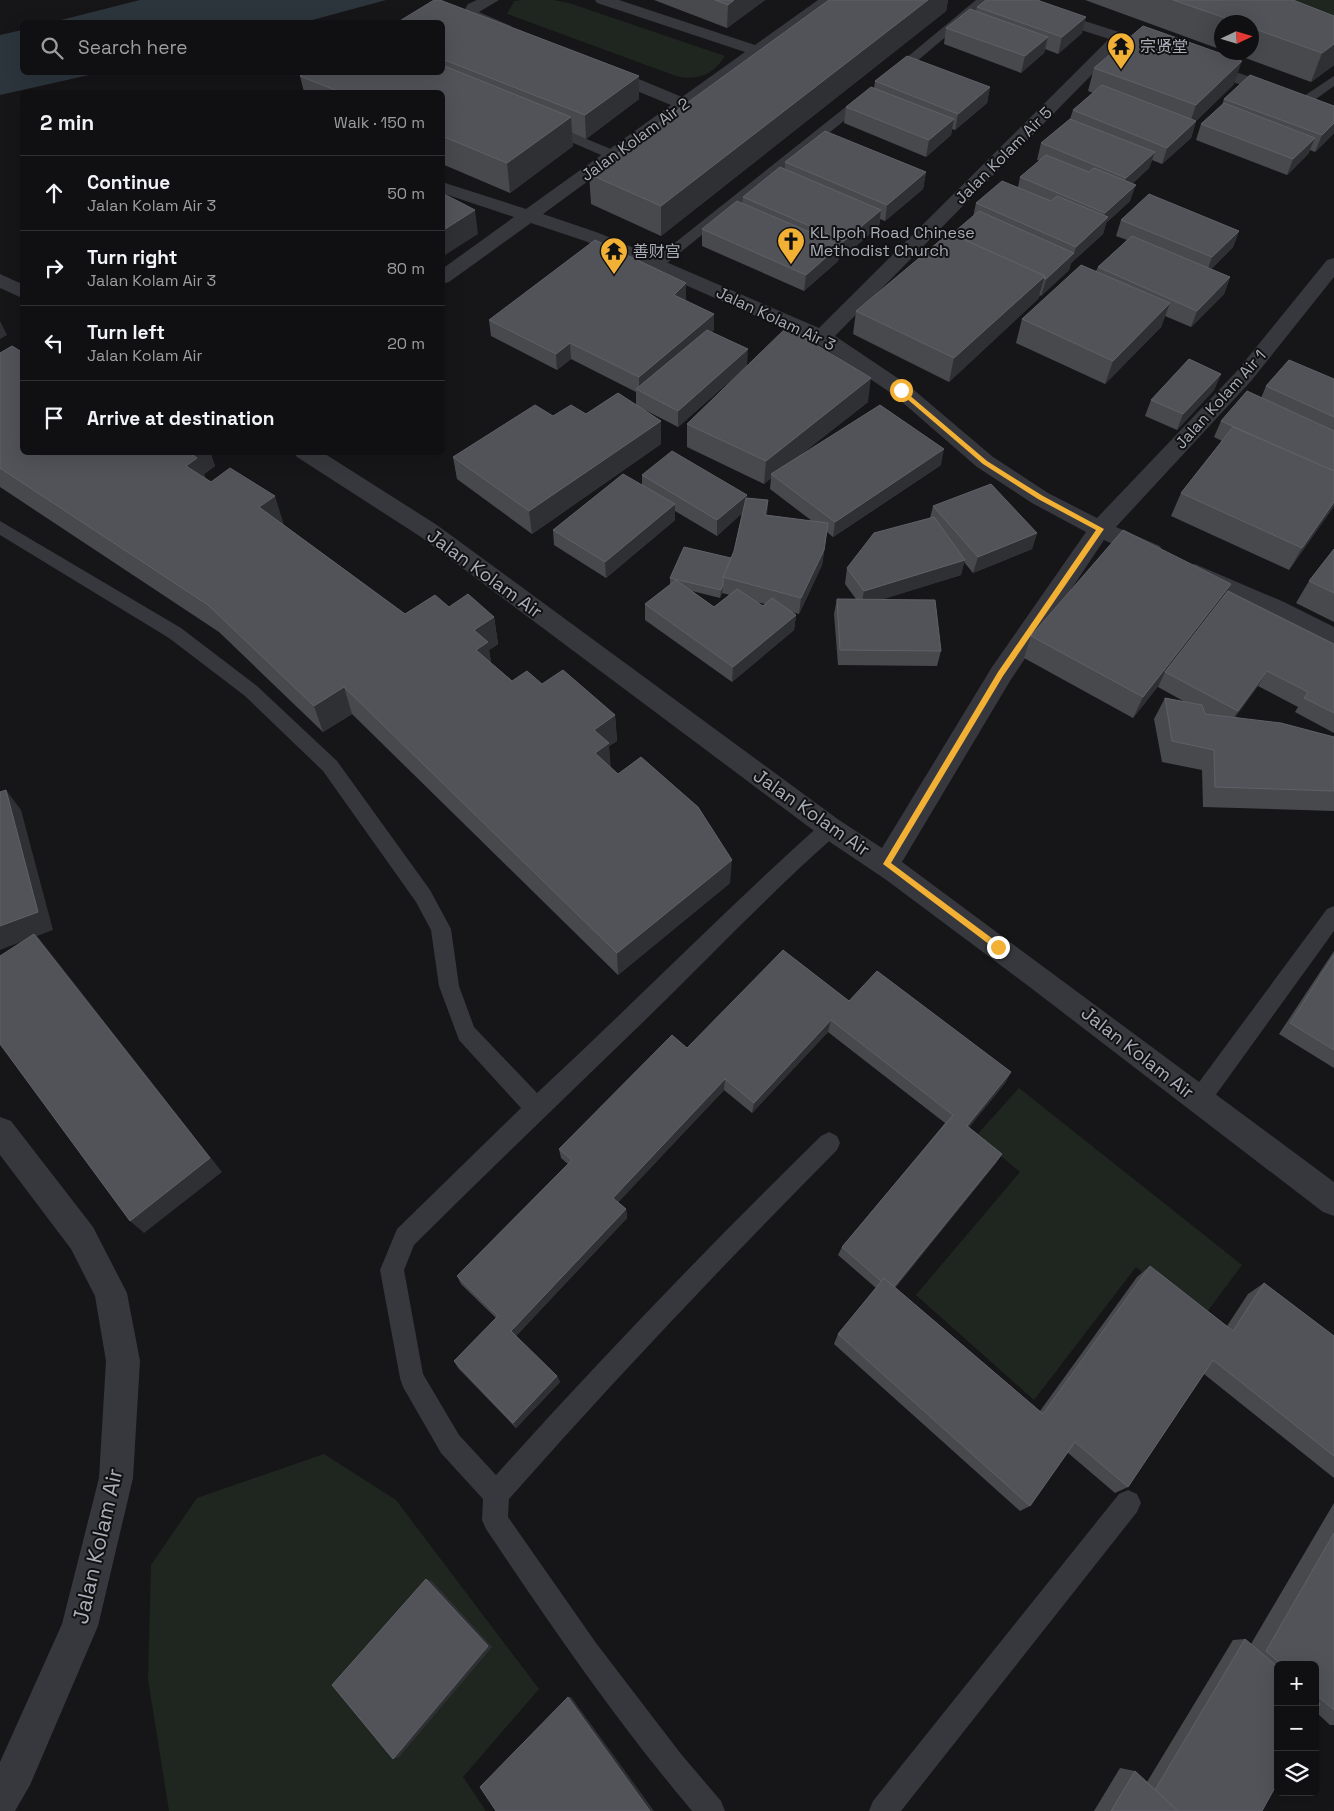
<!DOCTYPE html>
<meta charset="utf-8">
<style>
:root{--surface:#101012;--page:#19191b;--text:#f1f3f6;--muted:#9c9d9f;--line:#303032}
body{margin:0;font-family:"Space Grotesk","Noto Sans SC",sans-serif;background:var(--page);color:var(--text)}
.controls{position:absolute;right:15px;bottom:15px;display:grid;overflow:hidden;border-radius:8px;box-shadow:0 5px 20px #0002}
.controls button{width:45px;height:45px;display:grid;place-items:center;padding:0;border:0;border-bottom:1px solid var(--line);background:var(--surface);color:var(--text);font:25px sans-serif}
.compass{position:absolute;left:1214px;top:15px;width:45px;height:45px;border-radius:50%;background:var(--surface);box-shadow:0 5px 20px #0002;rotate:86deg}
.stop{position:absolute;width:15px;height:15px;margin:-11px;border:4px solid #f2b134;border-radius:50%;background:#fff}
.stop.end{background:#f2b134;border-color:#fff;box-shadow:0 1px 5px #0008}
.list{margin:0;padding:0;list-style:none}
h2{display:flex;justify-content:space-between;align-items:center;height:65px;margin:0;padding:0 20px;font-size:21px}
h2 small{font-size:16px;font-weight:400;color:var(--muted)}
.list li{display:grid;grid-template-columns:32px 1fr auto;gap:15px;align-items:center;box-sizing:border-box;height:75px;padding:0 20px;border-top:1px solid var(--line)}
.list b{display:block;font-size:19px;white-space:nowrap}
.list p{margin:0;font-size:16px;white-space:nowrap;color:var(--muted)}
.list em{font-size:16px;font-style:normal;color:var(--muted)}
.icon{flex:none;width:28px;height:28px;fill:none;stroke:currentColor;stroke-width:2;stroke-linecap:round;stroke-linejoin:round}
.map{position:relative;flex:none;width:1334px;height:1811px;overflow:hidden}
.search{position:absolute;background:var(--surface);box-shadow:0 5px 20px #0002;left:20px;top:20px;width:425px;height:55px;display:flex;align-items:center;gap:12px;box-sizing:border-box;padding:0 18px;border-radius:8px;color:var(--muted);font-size:19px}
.panel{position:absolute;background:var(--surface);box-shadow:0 5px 20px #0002;left:20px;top:90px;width:425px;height:365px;border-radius:8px}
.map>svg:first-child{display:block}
.green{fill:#1e261f}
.water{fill:#2c353c}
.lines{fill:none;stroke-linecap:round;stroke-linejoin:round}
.service{fill:#37383d;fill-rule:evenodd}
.minor{fill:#37383d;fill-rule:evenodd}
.wall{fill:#47494d;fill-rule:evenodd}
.shaded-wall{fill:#2f3033}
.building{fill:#525359;stroke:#5f6168}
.route{fill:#f2b134}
.labels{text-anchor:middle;stroke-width:4;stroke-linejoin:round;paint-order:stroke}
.far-poi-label{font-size:16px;fill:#a8adb8;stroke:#111113;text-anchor:start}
.far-street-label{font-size:16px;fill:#a8adb8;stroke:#111113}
.street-label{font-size:19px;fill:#a8adb8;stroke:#111113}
.near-street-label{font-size:22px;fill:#a8adb8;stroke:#111113}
</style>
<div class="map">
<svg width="1334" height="1811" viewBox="0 0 1334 1811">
<rect width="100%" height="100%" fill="#161618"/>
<g class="green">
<path d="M521,0H553L569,3L725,56C713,75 698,81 676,76L507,14L514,1Z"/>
<path d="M1280,0H1334V21Z"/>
<path d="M1019,1088L1242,1265L1201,1320L1136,1267L1034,1400L916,1295L1020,1172L976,1136Z"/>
<path d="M324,1454L396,1500L539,1689L463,1777L486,1811H169L148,1679L151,1565L197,1498Z"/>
</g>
<g class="water">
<path d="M140,0H386L305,22H53Z"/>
<path d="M22,30V72L98,73L0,95V35Z"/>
</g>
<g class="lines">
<g class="service">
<path d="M976,0H989L896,79H888L886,76L888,73Z"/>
<path d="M1334,76V86L1309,104H1301L1299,101L1301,98Z"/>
<path d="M866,93L870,94L872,97L870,100L662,267H652L650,264L652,261L862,94Z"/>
<path d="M548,123L618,152L620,155L618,158H608L543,130L542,127Z"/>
<path d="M0,521L181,628L257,686L337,761L430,890L451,929L459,986L474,1027L537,1093C633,1004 725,910 823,822L830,820L837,822L840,828L837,834C768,895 705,962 639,1026C564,1099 488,1171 414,1245L404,1270L423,1374L459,1435L496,1475C601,1358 709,1246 821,1136L829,1132L837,1136L840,1143L837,1150C724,1264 615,1379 509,1499L508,1517L596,1643L681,1754L721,1801L725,1811H692C617,1722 551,1626 486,1529L482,1520L483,1499L441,1453L403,1387L400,1378L380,1270L397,1229L521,1108L459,1040L439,986L431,930L416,902L323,771L245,696L169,638L0,535Z"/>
<path d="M1334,906V931L1207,1107L1199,1110L1191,1107L1188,1100L1191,1093L1327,909Z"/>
<path d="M1128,1490L1137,1494L1141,1503L1137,1512L901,1811H869L873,1801L1119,1494Z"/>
</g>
<g class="minor">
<path d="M477,0H499L479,12L511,26L513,29L511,32C498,36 470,23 463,12L468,4Z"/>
<path d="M595,0H619L755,45L818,0H836L543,214L599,233L819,328L1109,39L997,3L995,0H1019L1141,39L1143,42L1141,45L1135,47L1123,43L835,336L908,385L993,457L1048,493L1097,518L1237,371L1327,260L1334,258V277L1251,381L1116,527L1160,546L1163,552L1160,558C1143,563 1120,547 1104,540L1010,681L902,862L1334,1182V1216L1323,1212L1031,988L885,879L821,836L421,537L297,457L294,452H322L437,525L839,820L882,848L992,667L1086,532L1032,503L977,467L894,395L815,342L585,241L531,223L449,282L442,284V269L514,217L442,193V182L526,209L671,105L598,75L596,71L598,67H610L682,97L745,52L597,3Z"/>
<path d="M1201,60L1334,106V117L1195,69L1193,65L1195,61Z"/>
<path d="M0,274L22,284V298L0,288Z"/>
<path d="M1195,564L1284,602L1334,627V647L1187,578L1183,572L1187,566Z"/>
<path d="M0,1117L11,1121L93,1227L127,1293L140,1361L133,1478L98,1626L30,1785L15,1811H0V1762L62,1624L99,1478L106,1361L95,1296L71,1249L0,1155Z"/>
</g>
</g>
<g class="wall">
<path d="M654,0H765L727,28Z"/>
<path d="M829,0H948L946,11L661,236L591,204L589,174Z"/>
<path d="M1085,0H1293L1334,16V65L1311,82L1229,52H1252V22H1222V50Z"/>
<path d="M977,7L1082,33L1058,54L1045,49L1044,53L1021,73L944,44L946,28L976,11Z"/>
<path d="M442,22L639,99L586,139L572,133L573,146L510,193L442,164V92H304L300,76L442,72Z"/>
<path d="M1094,68L1234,84L1196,121L1191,138L1162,164L1152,160L1149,168L1133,183L1130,201L1106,223L1103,234L1071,263L1069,270L1041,296L1040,295L1038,299L949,382L853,334L856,311L973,217L976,203L1018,187L1020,177L1040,161L1037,160L1041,143L1070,119L1073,110L1093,93L1088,91Z"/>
<path d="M875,81L990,87L987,103L955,130L952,129L951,135L926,157L844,123L846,107L874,88Z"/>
<path d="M1224,99L1334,106V133L1315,152L1310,150L1308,154L1287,175L1196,140L1201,124L1222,105Z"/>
<path d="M785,162L926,172L923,189L885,221L880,219L879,226L842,258L839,256L838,261L804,291L702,246V229L742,203L743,197L785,169Z"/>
<path d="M1121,220L1239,231L1233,247L1211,269L1230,277L1224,294L1191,327L1165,316L1161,327L1105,384L1016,343L1022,319L1096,271L1098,267L1127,240L1116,236Z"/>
<path d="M686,283V299L685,300L714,330L711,332L747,366L678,427L643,409L661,421V444L532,534L457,479L453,457L553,416L586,414L636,404V392L571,359L557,370L491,336L489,320Z"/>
<path d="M0,353L22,452H210L215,466L204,474L206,479L284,525L405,614L449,607L494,617L498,644L489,650L491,663L512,681L542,684L615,715L617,741L609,746L610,767L730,883L618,975L352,714L323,732L219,632L0,487Z"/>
<path d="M1221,374L1214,390L1177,430L1145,416L1151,400Z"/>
<path d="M1334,379V506L1289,570L1171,516L1181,493L1222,441L1214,437L1221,421L1261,398L1266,386Z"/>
<path d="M868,402L800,455L941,465L833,537L827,532L822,565L799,614L791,612L796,615L794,630L732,682L645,620V604L670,585V578L731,558L734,551L742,513L717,536L675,511V520L606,578L554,545L553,530L642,485V475L747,495V498L768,500L767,515L812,521L770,489L771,478L764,484L687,447V424ZM692,591L720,598L722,593L730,595L714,607ZM756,602L765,604L763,606Z"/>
<path d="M933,506L1037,533L1032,549L973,573L964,562L961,575L883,599L941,651L937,666L838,665L834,614L837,599H856L845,584L847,568L930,518Z"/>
<path d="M1334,549V622L1296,603L1309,581Z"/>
<path d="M1228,591L1334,644V733L1295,712L1298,707L1258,686L1235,717L1334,737V811L1203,807L1202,770L1162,762L1154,719L1165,698L1185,702L1158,687L1159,685L1133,718L1024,658L1031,636Z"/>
<path d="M1334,951V1068L1279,1034Z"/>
<path d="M849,1001L1011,1072L1005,1083L969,1127L1002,1154L996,1163L895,1288L1040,1411L1137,1277L1150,1266L1227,1326L1248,1294L1264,1283L1334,1336V1478L1204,1374L1128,1487L1115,1493L1067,1452L1030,1506L1020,1511L834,1344L838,1334L876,1288L838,1255L842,1247L945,1123L828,1032L752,1113L724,1090L618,1202L626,1209L627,1218L516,1336L557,1376L560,1382L516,1428L458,1368L454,1361L496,1318L461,1284L457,1276L568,1164L561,1158L559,1149L687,1048Z"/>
<path d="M1334,1503V1725H1330L1316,1712L1315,1713V1665H1278V1782L1262,1811H1094L1120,1768L1135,1771L1147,1782L1233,1640L1245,1639L1251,1644Z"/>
</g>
<g class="shaded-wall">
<path d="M734,0H765L727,28L728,5Z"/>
<path d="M928,0H948L946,11L661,236V206Z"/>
<path d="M1086,17L1082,33L1058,54L1062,37Z"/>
<path d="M1048,37L1044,53L1021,73L1025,56Z"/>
<path d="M1334,44V65L1311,82L1322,53Z"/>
<path d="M1242,61L1234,84L1188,129L1196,105Z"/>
<path d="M639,76V99L586,139L585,115Z"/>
<path d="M990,87L987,103L955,130L958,114Z"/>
<path d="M571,117L573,146L510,193L507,163Z"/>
<path d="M954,119L951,135L926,157L929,140Z"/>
<path d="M1196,121L1191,138L1162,164L1167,148Z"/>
<path d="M1334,123V133L1315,152L1322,135Z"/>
<path d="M1315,138L1308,154L1287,175L1293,159Z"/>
<path d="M1155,152L1149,168L1121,194L1126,178Z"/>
<path d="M926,172L923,189L885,221L887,205Z"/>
<path d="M1136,185L1130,201L1106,223L1103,234L1071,263L1069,270L1041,296L1046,279L1074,253L1076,247L1102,223L1105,213Z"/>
<path d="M475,210L478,234L442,257V231Z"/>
<path d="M881,210L879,226L842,258L844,241Z"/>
<path d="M1239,231L1233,247L1206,274L1212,257Z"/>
<path d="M840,245L838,261L804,291L806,275Z"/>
<path d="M1045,276L1038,299L949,382L954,358Z"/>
<path d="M1230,277L1224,294L1191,327L1197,311Z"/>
<path d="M686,283V299L674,312V295Z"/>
<path d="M1170,303L1161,327L1105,384L1113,361Z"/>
<path d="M714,314V330L641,392L639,391V377Z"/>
<path d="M0,321L7,335L0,339Z"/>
<path d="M570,343L571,359L557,370L556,354Z"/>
<path d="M748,349L747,366L678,427V411Z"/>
<path d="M1221,374L1214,390L1177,430L1183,414Z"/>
<path d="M871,378L868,402L774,476L771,474V478L764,484L766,461Z"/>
<path d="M661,421V444L532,534L529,511Z"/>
<path d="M944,449L941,465L833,537L835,522Z"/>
<path d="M186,452H210L215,466L204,474L208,486L186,466Z"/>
<path d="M747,495L746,510L717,536V520Z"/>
<path d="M275,496L284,525L269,536L259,507Z"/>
<path d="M768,500L767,516L765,515Z"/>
<path d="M1334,502V506L1289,570L1302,548Z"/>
<path d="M675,504V520L606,578L605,562Z"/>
<path d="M828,523L822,565L799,614L801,598Z"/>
<path d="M1037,533L1032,549L973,573L978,557Z"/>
<path d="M965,560L961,575L861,606L864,591Z"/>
<path d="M1231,584L1220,606L1165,672L1159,685L1133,718L1143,697Z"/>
<path d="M723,585L722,593L720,598L721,590Z"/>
<path d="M796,615L794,630L732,682L733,667Z"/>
<path d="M494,617L498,644L489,650L492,669L476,650L474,630Z"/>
<path d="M1267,671L1258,686L1229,726L1238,711Z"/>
<path d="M344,687L352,714L323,732L314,706Z"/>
<path d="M615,715L617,741L609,746L611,769L595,753L594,730Z"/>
<path d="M6,790L21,810L53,930L37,936L49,951L222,1172L144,1233L130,1221L36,936L0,950V926Z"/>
<path d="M732,860L730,883L618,975L617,953Z"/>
<path d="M831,1020L828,1032L752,1113L754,1103Z"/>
<path d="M1011,1072L1005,1083L962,1136L967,1126Z"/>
<path d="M725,1079L724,1090L614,1207L613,1198Z"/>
<path d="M1002,1154L996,1163L887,1298L892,1290Z"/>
<path d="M626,1209L627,1218L514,1338L511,1331Z"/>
<path d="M557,1376L560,1382L516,1428L513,1423Z"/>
<path d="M426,1579L432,1581L492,1647L399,1757L393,1759Z"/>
<path d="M568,1697H571L654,1811H650Z"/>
</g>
<g class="building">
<path d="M434,0H440L639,76L585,115L442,59V22H398Z"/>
<path d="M715,0H734L728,5Z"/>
<path d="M829,0H928L661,206L589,174Z"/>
<path d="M986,0H1037L1086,17L1062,37L977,7Z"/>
<path d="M1173,0H1293L1334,16V44L1322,53L1252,28V22H1237Z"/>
<path d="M970,9L1048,37L1025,56L946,28Z"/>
<path d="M1143,26L1242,61L1196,105L1094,68Z"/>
<path d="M907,56L990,87L958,114L875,81Z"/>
<path d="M442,65L571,117L507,163L442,136V92H340L300,76L306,72H442Z"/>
<path d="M1250,75L1334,106V123L1322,135L1224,99Z"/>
<path d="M1102,85L1196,121L1167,148L1073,110Z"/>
<path d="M871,87L954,119L929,140L846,107Z"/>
<path d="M1224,103L1315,138L1293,159L1201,124Z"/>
<path d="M1070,119L1155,152L1126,178L1041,143Z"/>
<path d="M825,131L926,172L887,205L785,162Z"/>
<path d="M1046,155L1089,172L1094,168L1136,185L1105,213L1020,177Z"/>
<path d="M780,167L881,210L844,241L743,197Z"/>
<path d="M1002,181L1051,201L1057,196L1108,217L1076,247L976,203Z"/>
<path d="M442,193L475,210L442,231Z"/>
<path d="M1149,194L1239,231L1212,257L1121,220Z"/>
<path d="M737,201L840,245L806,275L702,229Z"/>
<path d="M979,211L1074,253L1046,279H1044L1045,276L952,234Z"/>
<path d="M949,233L1045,276L954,358L856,311Z"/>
<path d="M1132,236L1230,277L1197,311L1098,267Z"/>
<path d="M595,240L686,283L674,295L714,314L639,377L570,343L556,354L489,320Z"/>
<path d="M1081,265L1170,303L1113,361L1022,319Z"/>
<path d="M787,327L871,378L766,461L687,424Z"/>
<path d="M707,330L748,349L678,411L636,389Z"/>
<path d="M12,346L22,352V452H189L197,458L186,466L211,482L230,468L275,496L259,507L405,614L435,595L449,607L468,594L494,617L474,630L488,642L476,650L512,681L527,671L542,684L563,670L615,715L594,730L609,743L595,753L618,774L641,757L698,807L732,860L617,953L344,687L314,706L208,605L0,468V353Z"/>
<path d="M1189,359L1221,374L1183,414L1151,400Z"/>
<path d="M1289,360L1334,379V417L1266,386Z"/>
<path d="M1247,391L1334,431V471L1221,421Z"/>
<path d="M618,393L661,421L529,511L453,457L535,405L553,416L571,405L586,414Z"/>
<path d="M880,405L944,449L835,522L771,474Z"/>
<path d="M1233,427L1334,471V502L1302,548L1181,493Z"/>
<path d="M672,451L747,495L717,520L642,475Z"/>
<path d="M623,474L675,504L605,562L553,530Z"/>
<path d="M991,484L1037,533L978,557L933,506Z"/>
<path d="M746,498L768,500L765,515L828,523L824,550L801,598L723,577L734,551Z"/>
<path d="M934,517L965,560L864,591L847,568L874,533Z"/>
<path d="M1123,530L1231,584L1143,697L1031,636Z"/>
<path d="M684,547L731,558L723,577V585L721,590L670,578Z"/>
<path d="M1334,549V593L1309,581Z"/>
<path d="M676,580L714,607L737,589L763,606L772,598L796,615L733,667L645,604Z"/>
<path d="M1228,591L1334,644V713L1304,698L1308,692L1267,671L1238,711L1165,672Z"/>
<path d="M837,599L935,600L941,651L840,650Z"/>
<path d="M1165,698L1202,705L1205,714L1281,723L1334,737V791L1215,787L1214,750L1172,741Z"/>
<path d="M6,790L38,912L0,926V792Z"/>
<path d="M34,934L210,1158L130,1221L0,1044V956Z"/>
<path d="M783,950L849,1001L877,971L1011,1072L967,1126L1002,1154L894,1287L884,1278L882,1282L842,1247L953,1115L831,1020L754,1103L725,1079L613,1198L626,1209L511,1331L557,1376L513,1423L454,1361L498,1316L457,1276L572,1160L559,1149L672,1035L687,1048Z"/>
<path d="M1334,955V1050L1290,1023Z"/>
<path d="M1150,1266L1233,1331L1264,1283L1334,1336V1456L1213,1360L1128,1487L1075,1442L1030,1506L838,1334L884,1278L1043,1414Z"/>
<path d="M1334,1533V1710L1315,1694V1665H1282L1266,1651Z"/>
<path d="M426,1579L488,1646L393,1759L332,1685Z"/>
<path d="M1245,1639L1278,1667V1782L1262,1811H1178L1155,1790Z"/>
<path d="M568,1697L650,1811H496L480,1787Z"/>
<path d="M1315,1699L1320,1704L1315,1713Z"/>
<path d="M1135,1771L1178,1811H1111Z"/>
</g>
<path class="route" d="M901,388L987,461L1043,496L1104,529L1003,676L891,863L1001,945V950L998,951L883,864L998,672L1096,530L1038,499L983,464L899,392Z"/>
<defs>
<g id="temple-pin" transform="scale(1.4375)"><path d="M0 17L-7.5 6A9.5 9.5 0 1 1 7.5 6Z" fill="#f2b134" stroke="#111113"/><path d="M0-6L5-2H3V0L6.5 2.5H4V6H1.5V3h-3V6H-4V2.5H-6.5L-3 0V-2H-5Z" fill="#111"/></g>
<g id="church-pin" transform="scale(1.4375)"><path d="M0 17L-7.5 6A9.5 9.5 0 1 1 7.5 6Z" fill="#f2b134" stroke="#111113"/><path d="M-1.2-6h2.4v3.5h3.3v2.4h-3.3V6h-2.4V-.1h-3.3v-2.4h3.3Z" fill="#111"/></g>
</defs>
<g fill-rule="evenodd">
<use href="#temple-pin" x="1121" y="46"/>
<use href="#church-pin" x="791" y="241"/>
<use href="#temple-pin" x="614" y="251"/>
</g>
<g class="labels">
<g class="far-poi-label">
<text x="1140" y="52">宗贤堂</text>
<text x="810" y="238">KL Ipoh Road Chinese<tspan x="810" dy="18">Methodist Church</tspan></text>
<text x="633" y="257">善财宫</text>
</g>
<g class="far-street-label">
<text transform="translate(635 139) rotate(-36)" y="6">Jalan Kolam Air 2</text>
<text transform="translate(1003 155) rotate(-45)" y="6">Jalan Kolam Air 5</text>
<text transform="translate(776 318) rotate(25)" y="6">Jalan Kolam Air 3</text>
<text transform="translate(1220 399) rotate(-48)" y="6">Jalan Kolam Air 1</text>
</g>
<g class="street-label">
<text transform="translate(485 573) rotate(36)" y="7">Jalan Kolam Air</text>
<text transform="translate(812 812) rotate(35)" y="7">Jalan Kolam Air</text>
<text transform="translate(1138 1052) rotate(38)" y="7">Jalan Kolam Air</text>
</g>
<g class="near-street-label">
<text transform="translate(97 1546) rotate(-77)" y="8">Jalan Kolam Air</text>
</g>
</g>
</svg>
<div class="controls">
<button>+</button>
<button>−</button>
<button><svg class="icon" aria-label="layers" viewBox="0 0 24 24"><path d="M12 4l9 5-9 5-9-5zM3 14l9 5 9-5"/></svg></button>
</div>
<svg class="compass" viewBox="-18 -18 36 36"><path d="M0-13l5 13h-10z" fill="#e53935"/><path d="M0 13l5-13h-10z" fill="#9c9d9f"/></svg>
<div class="stop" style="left:901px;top:390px"></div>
<div class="stop end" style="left:998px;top:947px"></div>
<div class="search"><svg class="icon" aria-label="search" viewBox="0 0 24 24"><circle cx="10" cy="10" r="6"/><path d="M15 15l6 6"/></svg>Search here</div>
<section class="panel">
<h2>2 min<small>Walk · 150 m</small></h2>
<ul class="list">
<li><svg class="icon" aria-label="ahead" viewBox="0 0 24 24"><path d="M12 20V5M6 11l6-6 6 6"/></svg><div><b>Continue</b><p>Jalan Kolam Air 3</p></div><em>50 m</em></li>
<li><svg class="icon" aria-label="right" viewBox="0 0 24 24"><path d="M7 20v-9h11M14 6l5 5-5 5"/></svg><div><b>Turn right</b><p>Jalan Kolam Air 3</p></div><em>80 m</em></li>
<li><svg class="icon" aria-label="left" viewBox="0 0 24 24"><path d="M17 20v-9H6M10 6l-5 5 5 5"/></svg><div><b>Turn left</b><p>Jalan Kolam Air</p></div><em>20 m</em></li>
<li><svg class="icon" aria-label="arrive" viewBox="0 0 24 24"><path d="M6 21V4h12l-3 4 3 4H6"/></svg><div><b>Arrive at destination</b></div></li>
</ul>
</section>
</div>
